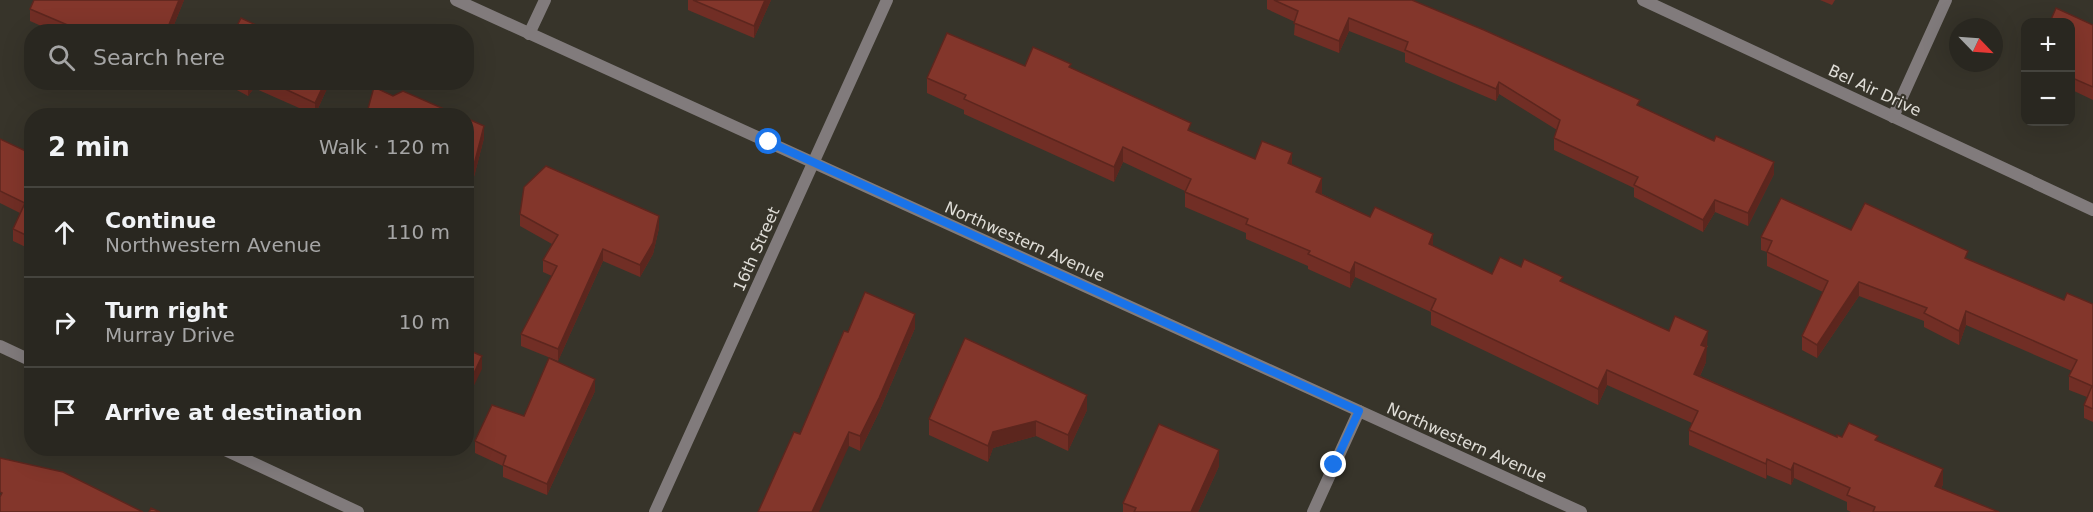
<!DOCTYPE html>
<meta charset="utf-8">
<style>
:root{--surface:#292720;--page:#312f29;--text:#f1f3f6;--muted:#a5a5a5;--line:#45443e}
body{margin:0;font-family:"DejaVu Sans",sans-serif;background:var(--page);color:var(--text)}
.controls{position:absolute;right:18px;top:18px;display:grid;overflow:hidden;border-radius:12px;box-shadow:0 6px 24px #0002}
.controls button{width:54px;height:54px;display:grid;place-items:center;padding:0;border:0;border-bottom:2px solid var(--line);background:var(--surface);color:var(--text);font:30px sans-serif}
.compass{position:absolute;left:1949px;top:18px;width:54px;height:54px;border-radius:50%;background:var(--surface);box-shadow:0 6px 24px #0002;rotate:115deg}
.stop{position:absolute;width:18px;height:18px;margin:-14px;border:4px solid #1a73e8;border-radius:50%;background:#fff}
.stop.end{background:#1a73e8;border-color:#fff;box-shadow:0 2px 6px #0008}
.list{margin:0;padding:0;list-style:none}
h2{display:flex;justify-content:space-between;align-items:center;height:78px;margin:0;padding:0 24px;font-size:26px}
h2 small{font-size:20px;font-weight:400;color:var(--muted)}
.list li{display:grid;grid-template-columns:39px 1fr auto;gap:18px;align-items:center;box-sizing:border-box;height:90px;padding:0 24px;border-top:2px solid var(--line)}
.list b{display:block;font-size:22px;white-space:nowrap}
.list p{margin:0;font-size:20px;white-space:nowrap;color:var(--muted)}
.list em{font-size:20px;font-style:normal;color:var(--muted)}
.icon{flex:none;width:33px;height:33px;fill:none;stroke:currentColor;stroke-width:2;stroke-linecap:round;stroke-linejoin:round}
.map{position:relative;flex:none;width:2093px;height:512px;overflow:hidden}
.search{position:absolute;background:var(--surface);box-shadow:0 6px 24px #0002;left:24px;top:24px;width:450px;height:66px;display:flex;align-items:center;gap:15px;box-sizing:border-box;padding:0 21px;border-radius:24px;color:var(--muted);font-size:22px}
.panel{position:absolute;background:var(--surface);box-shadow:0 6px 24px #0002;left:24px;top:108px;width:450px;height:348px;border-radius:24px}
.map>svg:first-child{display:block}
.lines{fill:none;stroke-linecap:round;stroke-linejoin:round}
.service{stroke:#817b7c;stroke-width:12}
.minor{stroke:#817b7c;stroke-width:12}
.tertiary{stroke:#817b7c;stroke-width:12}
.wall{fill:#712e25}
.shaded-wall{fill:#5c261e}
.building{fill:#83362b;stroke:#5c261e;stroke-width:1.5}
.route{stroke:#1a73e8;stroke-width:8}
.labels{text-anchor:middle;stroke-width:4.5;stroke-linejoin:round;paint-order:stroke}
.street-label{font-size:16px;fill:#e0ded8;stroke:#37342a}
</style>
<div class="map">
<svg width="2093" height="512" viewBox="0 0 2093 512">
<rect width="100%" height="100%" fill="#37342a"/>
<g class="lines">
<path class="service" d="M529,34L545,0"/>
<g class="minor">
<path d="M1643,0L2093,210"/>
<path d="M1893,117L1946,0"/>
<path d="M0,346L32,361"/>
<path d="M221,448L358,512"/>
<path d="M655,512L887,0"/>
<path d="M1313,512L1359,411"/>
</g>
<path class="tertiary" d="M456,0L1581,512"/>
</g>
<g class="wall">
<path d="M184,0L171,32H55L30,21V9Z"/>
<path d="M688,0H771L754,38L688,10Z"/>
<path d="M1266,0H1412L1640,107L1774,174L1748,226L1715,212L1703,232L1634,197V188L1554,150V138L1557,130L1499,94L1496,101L1405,62V53L1349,31L1339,53L1294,35L1295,22L1267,9V0Z"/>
<path d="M1820,0H1835L1832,5Z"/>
<path d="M2070,22L2093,25V100L2070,89Z"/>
<path d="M1025,66L1071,68L1191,131L1255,159L1292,165L1322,193V194L1492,274L1521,267L1563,283L1669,331L1708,346L1706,349V362L1700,376L1837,437H1842L1878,441L1943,484L1941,489L1999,512H1851L1847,510V502L1794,478L1791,485L1767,475L1766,479L1689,445V430L1692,423L1607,385L1598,405L1431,325V312L1355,277L1350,288L1308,269V266L1246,239V233L1185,207V191L1123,162L1114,182L964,114V110L927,93V78Z"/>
<path d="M222,82H330L315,115L254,88L248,96Z"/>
<path d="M466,118L484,138L468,200H466Z"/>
<path d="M0,139L32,154V250L13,241V229L20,213L0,203Z"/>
<path d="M520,214L659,228L653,254L640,277L603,261L558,361L521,346V334L552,276L543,272V260L552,244L520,226Z"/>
<path d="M1851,230L1968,259L2064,300L2093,304V422L2084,418V405L2087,397L2069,390V376L2072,371L1966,325L1959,345L1924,327V321L1859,296L1817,358L1802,350V336L1823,292L1767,266V252L1761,250V237Z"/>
<path d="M915,328L879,412L860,451L849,446L800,434L848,332Z"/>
<path d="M595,391L547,495L503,477V466L475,453V441L524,416Z"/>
<path d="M1087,410L1068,451L1036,436L993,448L988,462L929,435V419Z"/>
<path d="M1219,466L1198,512H1123V503Z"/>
</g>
<g class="shaded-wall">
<path d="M179,0H184L171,32H166Z"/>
<path d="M765,0H771L754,38V26Z"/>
<path d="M1349,18V31L1339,53V41Z"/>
<path d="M249,82H254V88L248,96V84Z"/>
<path d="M325,82H330L315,115V103Z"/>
<path d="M1499,82V94L1496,101V89Z"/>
<path d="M484,126V138L468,200V188Z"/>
<path d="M1123,147V162L1114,182V167Z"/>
<path d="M1292,153V169L1288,163Z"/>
<path d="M1774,162V174L1748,226V213Z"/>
<path d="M1322,178V193L1316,207V192Z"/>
<path d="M1715,200V212L1703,232V220Z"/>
<path d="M659,216V228L653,254L640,277V265Z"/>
<path d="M1433,234V249L1429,244Z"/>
<path d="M603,249V261L558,361V349Z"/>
<path d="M1355,262V277L1350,288V273Z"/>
<path d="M1859,282V296L1817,358V345Z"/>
<path d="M1966,311V325L1959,345V331Z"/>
<path d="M915,314V328L879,412L860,451V436Z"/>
<path d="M1708,331L1706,362L1694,389V374L1701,345Z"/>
<path d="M482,356V369L466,402V390Z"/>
<path d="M1607,370V385L1598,405V389Z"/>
<path d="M595,379V391L547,495V484Z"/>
<path d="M1087,395V410L1068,451V435Z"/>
<path d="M1036,421V436L993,448L988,462V446L993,432Z"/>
<path d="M849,432V446L819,512H812Z"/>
<path d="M1219,450V466L1198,512H1191Z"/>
<path d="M1767,459V475L1766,479V464Z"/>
<path d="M1794,463V478L1791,485V470Z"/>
<path d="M1943,469V484L1935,502V486Z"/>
</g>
<g class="building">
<path d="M34,0H179L166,32H84L30,9Z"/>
<path d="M693,0H765L754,26Z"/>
<path d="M1274,0H1412L1484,30L1640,100L1637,105L1714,141L1716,136L1774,162L1748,213L1715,200L1703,220L1634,185L1638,177L1554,138L1560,120L1499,82L1496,89L1405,50L1408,42L1349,18L1339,41L1294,23L1298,11Z"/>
<path d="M2056,8L2093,25V87L2070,77V22H2050Z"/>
<path d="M241,18L271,32H234Z"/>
<path d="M947,33L1025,66L1033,47L1071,64L1069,67L1191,123L1188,130L1255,159L1262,141L1292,153L1288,163L1322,178L1316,192L1370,217L1375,207L1433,234L1429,244L1492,274L1500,257L1521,267L1524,259L1563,277L1560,281L1669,331L1675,316L1708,331L1701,345L1706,347L1694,374L1837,437V435L1842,437L1849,423L1878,436L1875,440L1943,469L1935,486L1999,512H1873L1875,507L1847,495L1850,488L1794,463L1791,470L1767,459L1766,464L1689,430L1698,411L1607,370L1598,389L1431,310L1436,299L1355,262L1350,273L1308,254L1310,251L1246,224L1248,219L1185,192L1191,179L1123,147L1114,167L964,99L966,95L927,78Z"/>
<path d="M270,82H325L315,103Z"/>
<path d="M374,87L393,96L403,91L460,116H366Z"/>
<path d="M466,118L484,126L468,188H466Z"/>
<path d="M0,139L32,154V238L13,229L25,203L0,191Z"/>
<path d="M546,166L659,216L653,243L640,265L603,249L558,349L521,334L557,266L543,260L558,235L520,214L524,187Z"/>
<path d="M1781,198L1851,230L1865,203L1968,251L1965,258L2064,300L2067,293L2093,304V409L2084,405L2092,386L2069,376L2077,360L1966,311L1959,331L1924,313L1927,308L1859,282L1817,345L1802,336L1828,281L1767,252L1772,241L1761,237Z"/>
<path d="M865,292L915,314L879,398L860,436L849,432L812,512H758L794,432L800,434L844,331L848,332Z"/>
<path d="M965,338L1087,395L1068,435L1036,421L993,432L988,446L929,419Z"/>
<path d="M466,349L482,356L466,390Z"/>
<path d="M549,358L595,379L547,484L503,465L506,456L475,441L492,405L524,416Z"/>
<path d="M1159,424L1219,450L1191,512H1134L1136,508L1123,503Z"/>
<path d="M0,458L63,472L143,512H0V497L2,493L0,492Z"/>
<path d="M151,508L160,512H149Z"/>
</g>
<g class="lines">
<path class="route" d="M769,142L1359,411L1334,465"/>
</g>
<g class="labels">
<g class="street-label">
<text transform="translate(1875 90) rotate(25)" y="6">Bel Air Drive</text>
<text transform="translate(1025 241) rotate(24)" y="6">Northwestern Avenue</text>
<text transform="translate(756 249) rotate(-66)" y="6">16th Street</text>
<text transform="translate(1467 442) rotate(24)" y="6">Northwestern Avenue</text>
</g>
</g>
</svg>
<div class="controls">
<button>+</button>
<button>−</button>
</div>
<svg class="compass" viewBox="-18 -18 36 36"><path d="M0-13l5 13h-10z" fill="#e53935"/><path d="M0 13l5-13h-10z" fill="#a5a5a5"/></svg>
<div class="stop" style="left:769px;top:142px"></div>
<div class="stop end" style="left:1334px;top:465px"></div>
<div class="search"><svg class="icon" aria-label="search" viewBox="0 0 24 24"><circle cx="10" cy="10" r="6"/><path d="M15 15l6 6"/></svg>Search here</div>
<section class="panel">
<h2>2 min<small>Walk · 120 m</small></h2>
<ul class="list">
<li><svg class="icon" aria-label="ahead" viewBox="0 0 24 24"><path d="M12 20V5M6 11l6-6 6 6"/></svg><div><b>Continue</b><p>Northwestern Avenue</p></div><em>110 m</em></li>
<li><svg class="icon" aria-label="right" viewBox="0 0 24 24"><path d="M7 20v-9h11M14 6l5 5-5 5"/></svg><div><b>Turn right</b><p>Murray Drive</p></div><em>10 m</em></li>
<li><svg class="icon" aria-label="arrive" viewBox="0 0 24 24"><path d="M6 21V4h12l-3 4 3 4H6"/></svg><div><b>Arrive at destination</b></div></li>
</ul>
</section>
</div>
